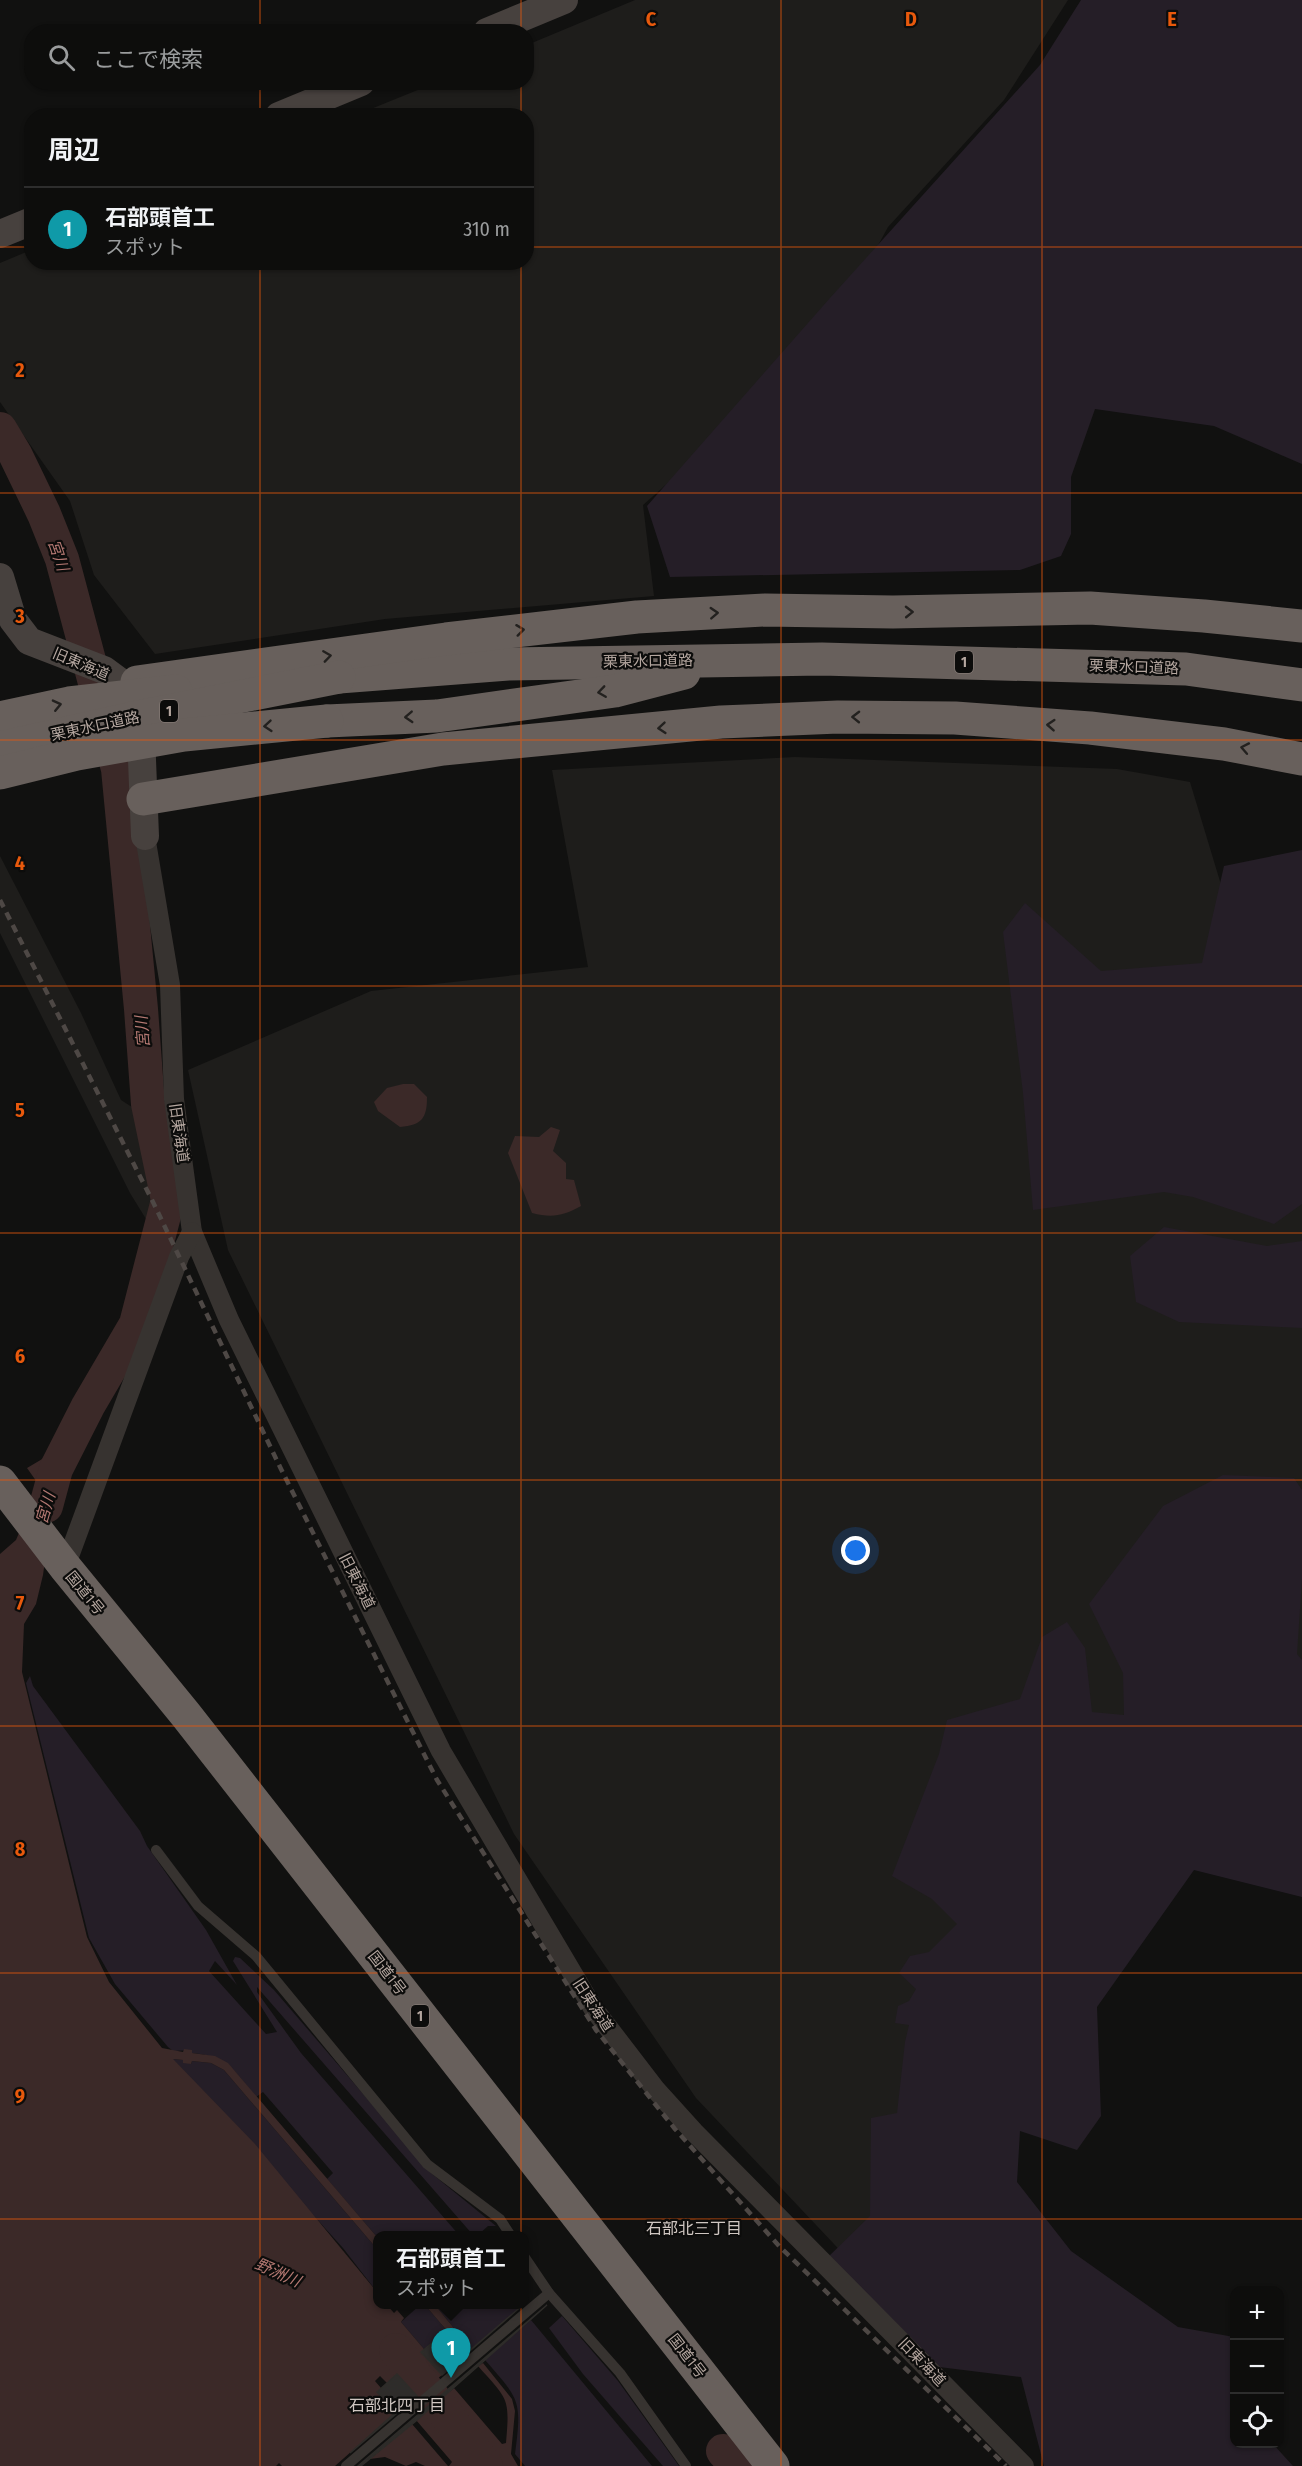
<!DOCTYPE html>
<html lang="ja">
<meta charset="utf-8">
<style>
:root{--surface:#0d0d0c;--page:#1b1b1a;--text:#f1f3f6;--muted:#9a9c9d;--line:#2d2d2d;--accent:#1abdff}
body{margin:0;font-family:"Fira Sans Condensed","Noto Sans JP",sans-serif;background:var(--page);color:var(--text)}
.controls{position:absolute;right:18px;bottom:18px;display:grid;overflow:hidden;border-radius:12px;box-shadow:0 2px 4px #0004}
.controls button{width:54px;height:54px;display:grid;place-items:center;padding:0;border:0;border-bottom:2px solid var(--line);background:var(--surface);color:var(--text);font:30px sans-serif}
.you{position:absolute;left:856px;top:1551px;width:21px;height:21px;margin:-15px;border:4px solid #fff;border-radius:50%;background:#1a73e8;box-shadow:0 0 0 9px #1a73e833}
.badge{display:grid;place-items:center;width:39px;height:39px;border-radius:50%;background:var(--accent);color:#fff;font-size:20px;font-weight:700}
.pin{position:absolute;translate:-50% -50px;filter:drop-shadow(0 2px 3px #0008)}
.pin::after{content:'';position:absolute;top:32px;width:21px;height:18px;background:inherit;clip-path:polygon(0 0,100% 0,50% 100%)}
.popup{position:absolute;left:373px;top:2231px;width:156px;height:78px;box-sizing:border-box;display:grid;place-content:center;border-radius:12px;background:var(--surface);filter:drop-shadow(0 2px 4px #0005);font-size:20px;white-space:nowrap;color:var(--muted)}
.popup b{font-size:22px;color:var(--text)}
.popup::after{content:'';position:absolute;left:50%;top:100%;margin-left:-12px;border:12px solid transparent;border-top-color:var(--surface)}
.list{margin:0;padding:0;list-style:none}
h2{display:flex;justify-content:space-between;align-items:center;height:78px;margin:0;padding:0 24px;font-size:26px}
h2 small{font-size:20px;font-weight:400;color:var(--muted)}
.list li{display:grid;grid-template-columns:39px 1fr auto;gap:18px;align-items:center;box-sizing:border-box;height:84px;padding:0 24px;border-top:2px solid var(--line)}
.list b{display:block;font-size:22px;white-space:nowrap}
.list p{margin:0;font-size:20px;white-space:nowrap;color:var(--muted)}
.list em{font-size:20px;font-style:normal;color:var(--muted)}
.icon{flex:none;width:33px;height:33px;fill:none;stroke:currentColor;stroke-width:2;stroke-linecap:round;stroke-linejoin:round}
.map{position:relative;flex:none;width:1302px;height:2466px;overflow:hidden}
.search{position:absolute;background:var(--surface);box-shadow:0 2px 4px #0004;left:24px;top:24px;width:510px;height:66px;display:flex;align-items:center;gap:15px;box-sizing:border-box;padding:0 21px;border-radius:24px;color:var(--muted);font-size:22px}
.panel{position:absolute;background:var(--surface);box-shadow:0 2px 4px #0004;left:24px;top:108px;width:510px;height:162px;border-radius:24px}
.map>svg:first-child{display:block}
.built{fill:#1e1d1b}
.green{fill:#251e27}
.water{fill:#3b2928}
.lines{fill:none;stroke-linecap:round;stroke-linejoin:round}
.river{stroke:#3b2928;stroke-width:34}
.building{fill:#2e2c2a;stroke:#2e2c29;stroke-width:1.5}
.lane{stroke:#373330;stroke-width:10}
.street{stroke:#373330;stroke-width:20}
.secondary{stroke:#47413e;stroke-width:28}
.highway{stroke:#68605c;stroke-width:33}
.rail{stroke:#4e4845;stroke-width:4.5;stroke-dasharray:8 6;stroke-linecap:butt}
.highway-bridge{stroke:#68605c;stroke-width:33}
.oneway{stroke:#23211f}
.grid{fill:none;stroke:#e8590c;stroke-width:1.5;stroke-opacity:0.55}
.labels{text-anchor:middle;stroke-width:4.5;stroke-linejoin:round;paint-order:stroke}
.shield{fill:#0c0c0b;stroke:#827873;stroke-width:1.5}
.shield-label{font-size:14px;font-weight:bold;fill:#b4a69f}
.street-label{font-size:15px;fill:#b4a69f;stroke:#0c0c0b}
.water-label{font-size:16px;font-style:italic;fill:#b37872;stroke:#0c0c0b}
.neighbourhood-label{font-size:16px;fill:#cfc6c1;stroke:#0c0c0b}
.grid-label{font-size:20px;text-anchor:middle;font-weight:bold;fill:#e8590c;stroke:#0c0c0b;stroke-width:4.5;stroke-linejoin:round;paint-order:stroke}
</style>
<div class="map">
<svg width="1302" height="2466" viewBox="0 0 1302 2466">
<rect width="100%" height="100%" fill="#111110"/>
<g class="built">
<path d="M635,0H1068L1004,100L888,227L824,345L643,505L654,596L385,619L155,654L94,575L70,501L0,402V263L31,250L32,262H526V116L356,115L435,83L526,82L527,45Z"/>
<path d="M795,757L1117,769L1190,782L1232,921L1302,893V1732L851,2262L696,2098L514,1834L228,1250L188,1070L371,991L588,967L552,770Z"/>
<path d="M0,856L81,1013L121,1100L138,1111L160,1194L146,1219L130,1193L0,933Z"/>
</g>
<g class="green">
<path d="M1081,0H1302V464L1214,426L1095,409L1071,477V534L1061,556L1020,570L670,577L647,506L830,298L1040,65Z"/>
<path d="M1302,850V1204L1274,1224L1193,1197L1164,1192L1033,1210L1023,1093L1003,932L1025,903L1101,971L1202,963L1224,866Z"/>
<path d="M1164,1227L1267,1246L1302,1241V1328L1179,1322L1136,1302L1130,1256Z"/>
<path d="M1223,1475L1294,1478L1302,1490V1579L1297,1654L1302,1660V1897L1194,1870L1097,2007L1101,2116L1077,2150L1020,2131L1017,2182L1071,2251L1178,2327L1234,2337V2444H1273L1293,2466H1044L1021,2377L931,2366L825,2260L870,2216L871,2118L897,2113L905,2042L909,2025L895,2023L898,2006L909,2001L916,1989L899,1973L910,1956L929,1952L957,1924L932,1899L892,1876L939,1754L947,1720L1020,1699L1042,1637L1067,1622L1085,1648L1092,1712L1124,1715L1123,1673L1089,1604L1163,1506Z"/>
<path d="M30,1676L33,1686L140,1831L147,1846L206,1930L237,1985L215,1961L209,1971L266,2034L277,2032L233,1961L235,1957L240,1958L274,1990L431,2173L496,2226H488L478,2235H473L257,1987V1992L301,2053L459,2235L378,2236L377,2237L327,2179L333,2173L263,2092L256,2097C234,2071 229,2056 192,2053V2050L173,2051L168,2047L115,1984L89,1938L26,1683Z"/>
<path d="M172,2059L183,2060L191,2064L192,2061L211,2063L224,2070L377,2249V2292L343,2248Z"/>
<path d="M519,2304L521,2307L471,2349L435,2305Z"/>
<path d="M420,2305H425L466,2353L462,2357L443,2334L424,2349L401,2322Z"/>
<path d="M562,2316L618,2381L679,2466H663L583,2374L549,2328Z"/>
<path d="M531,2320L652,2466H525L515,2454C522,2400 520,2400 485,2360Z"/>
</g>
<g class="water">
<path d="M403,1084H414L427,1097C427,1118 422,1125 400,1127L378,1111L374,1102L387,1088Z"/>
<path d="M551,1127L560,1130L553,1151L566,1163V1179L574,1180L581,1206C563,1216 552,1218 532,1213L508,1153L515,1136L539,1137Z"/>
<path d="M49,1455L67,1465L51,1519L43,1575L36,1604L24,1624L22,1672L87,1937L109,1982L162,2048L183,2052L184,2049L192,2050V2053L215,2056L228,2063L377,2237V2249L224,2070L211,2063L192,2061L191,2064L183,2063V2060L173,2059L255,2144L377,2292L378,2304L387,2305L394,2313L397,2310L404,2318L401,2322L424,2349L422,2352L442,2375L417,2396L398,2374L387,2383L380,2376L375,2381L381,2388L378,2392L396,2412L335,2466H282L279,2463L276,2466H0V1554L16,1540L39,1485L27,1468Z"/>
<path d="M425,2305H435L471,2349L466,2353Z"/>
<path d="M483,2363L512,2399L515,2411L511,2454L518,2466H449L452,2462L416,2420L454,2388L502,2444L506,2443C510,2397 508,2400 478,2366Z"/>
<path d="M412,2424L448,2466H425L416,2462L406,2466L385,2457L370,2459Z"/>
</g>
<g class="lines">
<g class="river">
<path d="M0,429L15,454L44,514L62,559L118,769L141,1009L148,1104L168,1200L136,1324L88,1406L56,1469L46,1506"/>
<path d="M396,2350L486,2466"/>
<path d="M723,2451L736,2466"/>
</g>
</g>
<g class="building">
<path d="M524,2304L442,2375L421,2352L443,2334L462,2357Z"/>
<path d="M547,2305L416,2421L361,2466H358Z"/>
<path d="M397,2374L417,2396L350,2453L396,2412L377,2392Z"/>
</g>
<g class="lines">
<g class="lane">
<path d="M156,1850L198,1906L256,1956L427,2164L500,2219L511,2236"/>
<path d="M524,2256L549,2293L620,2373L686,2466"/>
<path d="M346,2466L549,2293"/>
</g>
<g class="street">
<path d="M145,836L170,985L174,1099L192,1232L229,1320L441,1751L593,2008L656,2090L694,2132L1024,2466"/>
<path d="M65,1567L179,1257L192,1232"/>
</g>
<g class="secondary">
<path d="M487,32L564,0"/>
<path d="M279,116L361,82"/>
<path d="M0,234L32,221"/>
<path d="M0,577L13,620L29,641L104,670L123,684L140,709L145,836"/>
</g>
<g class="highway">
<path d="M339,677L508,664L822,659L1186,669L1302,685"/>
<path d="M137,682L446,639L637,617L765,610L893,612L1090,608L1204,616L1302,626"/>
<path d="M327,721L437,716L615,691L684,673"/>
<path d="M143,799L443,749L721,722L838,717L955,718L1090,728L1224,744L1302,759"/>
<path d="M0,1482L65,1567L186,1715L773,2466"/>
</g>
<path class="rail" d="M0,900L153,1202L281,1469L437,1780L596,2030L675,2129L780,2247L1006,2466"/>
<g class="highway-bridge">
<path d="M0,718L69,703L176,691"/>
<path d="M0,748L128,719L339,677"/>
<path d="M0,773L77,754L184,735L327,721"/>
</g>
</g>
<defs><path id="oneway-chevron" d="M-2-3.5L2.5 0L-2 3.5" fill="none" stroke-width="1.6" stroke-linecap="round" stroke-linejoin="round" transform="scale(1.5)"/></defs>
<g class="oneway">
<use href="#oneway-chevron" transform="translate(909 612) rotate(-1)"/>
<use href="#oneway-chevron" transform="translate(714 613) rotate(-3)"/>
<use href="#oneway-chevron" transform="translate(520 630) rotate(-7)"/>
<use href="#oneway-chevron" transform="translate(327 656) rotate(-8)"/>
<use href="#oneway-chevron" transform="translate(602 692) rotate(172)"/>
<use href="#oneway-chevron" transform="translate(57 705) rotate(-13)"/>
<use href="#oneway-chevron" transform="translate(409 717) rotate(177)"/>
<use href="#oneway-chevron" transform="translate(856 717) rotate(-179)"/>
<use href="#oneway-chevron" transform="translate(1051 725) rotate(-176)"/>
<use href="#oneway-chevron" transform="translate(268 726) rotate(175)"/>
<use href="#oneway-chevron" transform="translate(662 728) rotate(175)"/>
<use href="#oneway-chevron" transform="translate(1245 748) rotate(-169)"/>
</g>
<path class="grid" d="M260,0V32M521,0V32M781,0V2466M1042,0V2466M260,82V116M521,82V116M0,247H32M526,247H1302M260,262V2466M521,262V2466M0,493H1302M0,740H1302M0,986H1302M0,1233H1302M0,1480H1302M0,1726H1302M0,1973H1302M0,2219H1302"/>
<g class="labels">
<g class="shield">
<rect x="955" y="651" width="18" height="22" rx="4.5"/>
<rect x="160" y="700" width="18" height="22" rx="4.5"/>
<rect x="411" y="2005" width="18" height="22" rx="4.5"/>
</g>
<g class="shield-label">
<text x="964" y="667">1</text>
<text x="169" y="716">1</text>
<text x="420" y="2021">1</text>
</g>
<g class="street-label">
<text transform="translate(648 661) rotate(-1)" y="5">栗東水口道路</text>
<text transform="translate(81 664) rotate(23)" y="5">旧東海道</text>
<text transform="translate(1134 667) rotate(2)" y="5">栗東水口道路</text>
<text transform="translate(95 726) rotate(-12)" y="5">栗東水口道路</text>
<text transform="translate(179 1133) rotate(82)" y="5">旧東海道</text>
<text transform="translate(357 1581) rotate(63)" y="5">旧東海道</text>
<text transform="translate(85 1593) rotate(51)" y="5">国道1号</text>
<text transform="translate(387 1973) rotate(52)" y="5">国道1号</text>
<text transform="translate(593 2005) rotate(57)" y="5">旧東海道</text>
<text transform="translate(687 2356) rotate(52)" y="5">国道1号</text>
<text transform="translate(922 2362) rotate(46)" y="5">旧東海道</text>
</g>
<g class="water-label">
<text transform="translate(59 555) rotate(71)" y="6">宮川</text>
<text transform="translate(142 1032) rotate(-95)" y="6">宮川</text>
<text transform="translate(45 1508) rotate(-74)" y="6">宮川</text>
<text transform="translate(278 2272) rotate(24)" y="6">野洲川</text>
</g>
<g class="neighbourhood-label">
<text x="694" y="2234">石部北三丁目</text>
<text x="397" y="2411">石部北四丁目</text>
</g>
</g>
<g class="grid-label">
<text x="651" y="26">C</text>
<text x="911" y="26">D</text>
<text x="1172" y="26">E</text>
<text x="20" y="377">2</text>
<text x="20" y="623">3</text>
<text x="20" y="870">4</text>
<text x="20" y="1117">5</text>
<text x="20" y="1363">6</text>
<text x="20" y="1610">7</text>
<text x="20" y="1856">8</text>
<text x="20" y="2103">9</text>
</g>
</svg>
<div class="controls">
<button>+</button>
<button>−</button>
<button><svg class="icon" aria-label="locate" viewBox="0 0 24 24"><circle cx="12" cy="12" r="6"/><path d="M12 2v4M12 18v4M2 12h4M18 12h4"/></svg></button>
</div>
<div class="you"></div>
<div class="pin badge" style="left:451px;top:2378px;background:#0f9aa8">1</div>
<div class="popup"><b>石部頭首工</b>スポット</div>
<div class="search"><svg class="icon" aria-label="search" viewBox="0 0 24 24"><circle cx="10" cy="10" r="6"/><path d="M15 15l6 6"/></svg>ここで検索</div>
<section class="panel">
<h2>周辺<small></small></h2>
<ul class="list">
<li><span class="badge" style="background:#0f9aa8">1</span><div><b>石部頭首工</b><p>スポット</p></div><em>310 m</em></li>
</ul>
</section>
</div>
